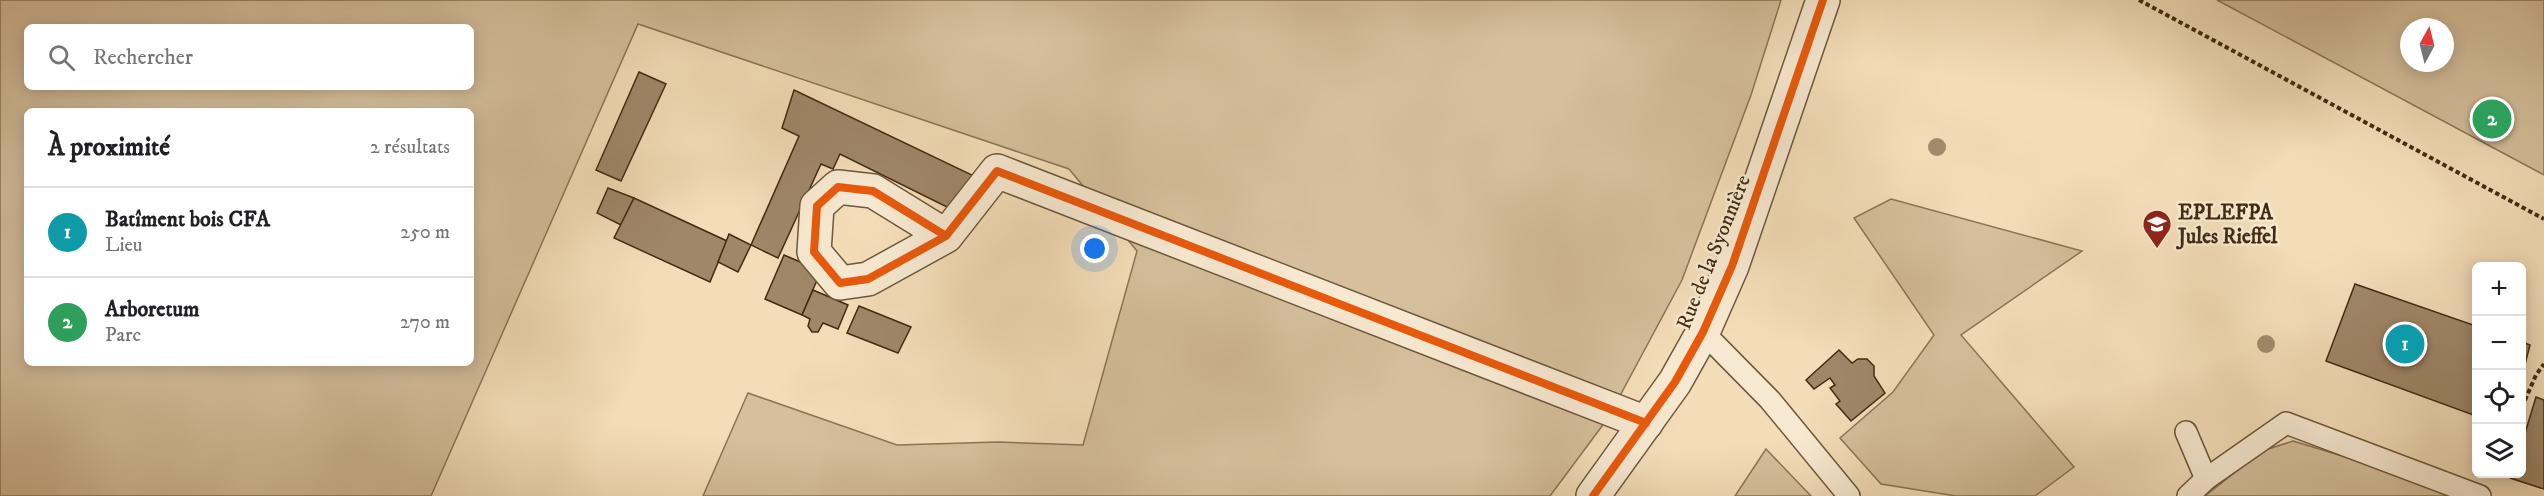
<!DOCTYPE html>
<html lang="fr">
<meta charset="utf-8">
<style>
:root{--surface:#fff;--page:#f2f2f2;--text:#202124;--muted:#757577;--line:#e0e0e0;--accent:#0f766e}
body{margin:0;font-family:"IM FELL DW Pica",serif;background:var(--page);color:var(--text)}
.controls{position:absolute;right:18px;bottom:18px;display:grid;overflow:hidden;border-radius:9px;box-shadow:0 3px 15px #0003}
.controls button{width:54px;height:54px;display:grid;place-items:center;padding:0;border:0;border-bottom:2px solid var(--line);background:var(--surface);color:var(--text);font:30px sans-serif}
.compass{position:absolute;left:2400px;top:18px;width:54px;height:54px;border-radius:50%;background:var(--surface);box-shadow:0 3px 15px #0003;rotate:7deg}
.you{position:absolute;left:1095px;top:249px;width:21px;height:21px;margin:-15px;border:4px solid #fff;border-radius:50%;background:#1a73e8;box-shadow:0 0 0 9px #1a73e833}
.badge{display:grid;place-items:center;width:39px;height:39px;border-radius:50%;background:var(--accent);color:#fff;font-size:20px;font-weight:700}
.pin{position:absolute;translate:-50% -50%;border:3px solid #fff;box-shadow:0 2px 6px #0006}
.list{margin:0;padding:0;list-style:none}
h2{display:flex;justify-content:space-between;align-items:center;height:78px;margin:0;padding:0 24px;font-size:26px}
h2 small{font-size:20px;font-weight:400;color:var(--muted)}
.list li{display:grid;grid-template-columns:39px 1fr auto;gap:18px;align-items:center;box-sizing:border-box;height:90px;padding:0 24px;border-top:2px solid var(--line)}
.list b{display:block;font-size:22px;white-space:nowrap}
.list p{margin:0;font-size:20px;white-space:nowrap;color:var(--muted)}
.list em{font-size:20px;font-style:normal;color:var(--muted)}
.icon{flex:none;width:33px;height:33px;fill:none;stroke:currentColor;stroke-width:2;stroke-linecap:round;stroke-linejoin:round}
.map{position:relative;flex:none;width:2544px;height:496px;overflow:hidden}
.search{position:absolute;background:var(--surface);box-shadow:0 3px 15px #0003;left:24px;top:24px;width:450px;height:66px;display:flex;align-items:center;gap:15px;box-sizing:border-box;padding:0 21px;border-radius:9px;color:var(--muted);font-size:22px}
.panel{position:absolute;background:var(--surface);box-shadow:0 3px 15px #0003;left:24px;top:108px;width:450px;height:258px;border-radius:9px}
.map>svg:first-child{display:block}
.green{fill:#d5bf9c;stroke:#8c7456;stroke-width:1.5;fill-rule:evenodd}
.building{fill:#9f8768;stroke:#432a11;stroke-width:1.5}
.lines{fill:none;stroke-linecap:round;stroke-linejoin:round}
.service-casing{stroke:#6f573b;stroke-width:24}
.minor-casing{stroke:#6f573b;stroke-width:36}
.tertiary-casing{stroke:#6f573b;stroke-width:36}
.path{stroke:#432a11;stroke-width:4;stroke-dasharray:4.5 3;stroke-linecap:butt}
.service{stroke:#f7e9d1;stroke-width:21}
.minor{stroke:#f7e9d1;stroke-width:33}
.tertiary{stroke:#f7e9d1;stroke-width:33}
.cycleway-casing{stroke:#f7e9d1;stroke-width:11}
.cycleway{stroke:#e8590c;stroke-width:8}
.tree{fill:#a28b6c}
.labels{text-anchor:middle;stroke-width:5;stroke-linejoin:round;paint-order:stroke}
.poi-label{font-size:21px;font-weight:bold;fill:#432a11;stroke:#f7e9d1;text-anchor:start}
.street-label{font-size:21px;fill:#432a11;stroke:#f7e9d1}
</style>
<div class="map">
<svg width="2544" height="496" viewBox="0 0 2544 496">
<rect width="100%" height="100%" fill="#f3ddb8"/>
<filter id="stains"><feTurbulence type="fractalNoise" baseFrequency=".00333" numOctaves="4"/><feColorMatrix values="0 0 0 0 .2 0 0 0 0 .09 0 0 0 0 .02 0 0 0 .5 -.17"/></filter>
<radialGradient id="worn" r=".72"><stop offset=".6" stop-color="#630" stop-opacity="0"/><stop offset="1" stop-color="#630" stop-opacity=".3"/></radialGradient>
<g class="green">
<path d="M0,0H1781L1751,95L1682,280L1608,418L1550,496H703L748,393L897,445L998,442L1083,445L1137,251L1069,169L638,24L431,496H0ZM27,27H471V87H27ZM27,111H471V363H27Z"/>
<path d="M2217,0H2544V175ZM2409,27H2445V63H2409Z"/>
<path d="M1891,199L2082,251L1961,335L2074,467L2035,496H1956L1881,484L1840,438L1893,392L1934,335L1854,218Z"/>
<path d="M2293,441L2352,459L2453,496H2205L2262,451Z"/>
<path d="M1766,449L1811,496H1735Z"/>
</g>
<g class="building">
<path d="M639,72L666,84L621,181L596,170Z"/>
<path d="M794,90L972,175L957,212L840,154L833,169L821,164L778,258L751,245L799,136L782,128Z"/>
<path d="M608,188L634,198L621,225L597,213Z"/>
<path d="M634,198L727,241L710,282L614,238Z"/>
<path d="M729,234L751,245L738,272L718,262Z"/>
<path d="M784,255L821,271L802,315L765,299Z"/>
<path d="M2355,284L2476,326V416L2326,361Z"/>
<path d="M813,290L848,305L838,329L823,323L818,332H812L808,326L810,319L802,315Z"/>
<path d="M859,306L911,327L898,353L847,333Z"/>
<path d="M2522,342L2530,345L2522,376Z"/>
<path d="M1839,350L1852,363L1858,359H1867L1874,366V376L1885,393L1851,421L1836,404L1840,401L1830,388L1835,385L1830,378L1814,389L1806,380Z"/>
<path d="M2536,397L2544,400V489L2510,478L2512,474H2522V443Z"/>
</g>
<g class="lines">
<g class="service-casing">
<g id="service">
<path d="M1703,332L1770,400L1849,496"/>
<path d="M2186,432L2206,479"/>
<path d="M2188,496L2206,479L2286,423L2480,496"/>
</g>
</g>
<g class="minor-casing">
<path id="minor" d="M946,236L873,191L838,187L817,206L814,252L840,283L868,279L946,236L997,171L1646,423"/>
</g>
<g class="tertiary-casing">
<path id="tertiary" d="M1593,496L1675,382L1703,332L1732,266L1823,0"/>
</g>
<g class="path">
<path d="M2139,0L2544,219"/>
<path d="M2522,407L2536,375L2544,364"/>
</g>
<use href="#service" class="service"/>
<use href="#minor" class="minor"/>
<use href="#tertiary" class="tertiary"/>
<g class="cycleway-casing">
<g id="cycleway">
<path d="M946,236L873,191L838,187L817,206L814,252L840,283L868,279L946,236L997,171L1646,423"/>
<path d="M1593,496L1675,382L1703,332L1732,266L1823,0"/>
</g>
</g>
<use href="#cycleway" class="cycleway"/>
</g>
<g class="tree">
<circle cx="1937" cy="147" r="9"/>
<circle cx="2266" cy="344" r="9"/>
</g>
<defs>
<g id="school-pin" transform="scale(1.5)"><path d="M0 17L-7.5 6A9.5 9.5 0 1 1 7.5 6Z" fill="#8f2418" stroke="#f7e9d1"/><path d="M0-5L7-2L0 1L-7-2ZM-4 1L0 2.5L4 1V4Q0 6-4 4Z" fill="#fff"/></g>
</defs>
<g fill-rule="evenodd">
<use href="#school-pin" x="2157" y="224"/>
</g>
<g class="labels">
<g class="poi-label">
<text x="2178" y="219">EPLEFPA<tspan x="2178" dy="24">Jules Rieffel</tspan></text>
</g>
<g class="street-label">
<text transform="translate(1713 252) rotate(-68)" y="7">Rue de la Syonnière</text>
</g>
</g>
<rect width="100%" height="100%" filter="url(#stains)"/>
<rect width="100%" height="100%" fill="url(#worn)"/>
</svg>
<div class="controls">
<button>+</button>
<button>−</button>
<button><svg class="icon" aria-label="locate" viewBox="0 0 24 24"><circle cx="12" cy="12" r="6"/><path d="M12 2v4M12 18v4M2 12h4M18 12h4"/></svg></button>
<button><svg class="icon" aria-label="layers" viewBox="0 0 24 24"><path d="M12 4l9 5-9 5-9-5zM3 14l9 5 9-5"/></svg></button>
</div>
<svg class="compass" viewBox="-18 -18 36 36"><path d="M0-13l5 13h-10z" fill="#e53935"/><path d="M0 13l5-13h-10z" fill="#757577"/></svg>
<div class="you"></div>
<div class="pin badge" style="left:2405px;top:344px;background:#0f9aa8">1</div>
<div class="pin badge" style="left:2492px;top:119px;background:#2e9e5b">2</div>
<div class="search"><svg class="icon" aria-label="search" viewBox="0 0 24 24"><circle cx="10" cy="10" r="6"/><path d="M15 15l6 6"/></svg>Rechercher</div>
<section class="panel">
<h2>À proximité<small>2 résultats</small></h2>
<ul class="list">
<li><span class="badge" style="background:#0f9aa8">1</span><div><b>Batîment bois CFA</b><p>Lieu</p></div><em>250 m</em></li>
<li><span class="badge" style="background:#2e9e5b">2</span><div><b>Arboretum</b><p>Parc</p></div><em>270 m</em></li>
</ul>
</section>
</div>
